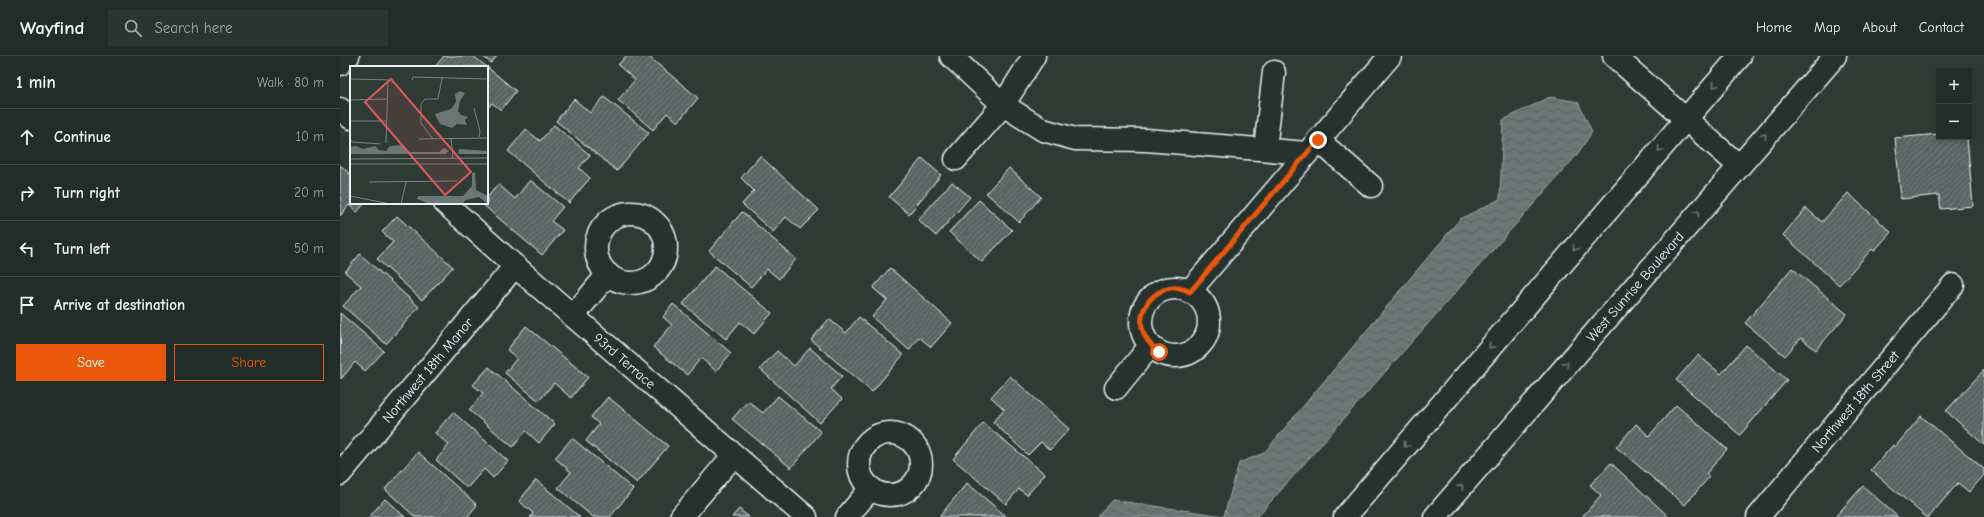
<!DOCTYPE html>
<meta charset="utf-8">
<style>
:root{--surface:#222c28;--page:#2a3430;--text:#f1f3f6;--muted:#a2a7a8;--line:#3f4845;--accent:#ea580c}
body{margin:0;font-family:"Comic Neue",sans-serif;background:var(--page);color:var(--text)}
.controls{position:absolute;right:12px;top:12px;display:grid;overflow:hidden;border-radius:0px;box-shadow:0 2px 6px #0003}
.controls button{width:36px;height:36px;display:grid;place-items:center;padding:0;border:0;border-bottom:1px solid var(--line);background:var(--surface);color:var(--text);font:20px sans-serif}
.stop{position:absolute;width:12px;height:12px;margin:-9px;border:3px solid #ea580c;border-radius:50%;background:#fff}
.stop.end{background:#ea580c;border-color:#fff;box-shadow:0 1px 4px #0008}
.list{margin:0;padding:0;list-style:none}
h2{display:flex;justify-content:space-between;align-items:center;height:52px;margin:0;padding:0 16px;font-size:17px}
h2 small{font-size:13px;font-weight:400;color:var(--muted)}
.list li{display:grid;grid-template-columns:26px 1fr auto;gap:12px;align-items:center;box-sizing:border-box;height:56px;padding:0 16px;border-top:1px solid var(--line)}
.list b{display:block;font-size:15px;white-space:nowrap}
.list em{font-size:13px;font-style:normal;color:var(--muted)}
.actions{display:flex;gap:8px;padding:12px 16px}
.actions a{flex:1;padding:9px 0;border:1px solid var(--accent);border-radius:0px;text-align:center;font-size:14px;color:var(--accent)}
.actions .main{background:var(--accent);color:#fff}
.icon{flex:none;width:22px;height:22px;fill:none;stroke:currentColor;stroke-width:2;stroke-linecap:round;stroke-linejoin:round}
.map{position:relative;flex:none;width:1644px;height:461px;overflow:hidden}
header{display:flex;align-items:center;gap:24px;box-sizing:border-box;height:56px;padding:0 20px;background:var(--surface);border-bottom:1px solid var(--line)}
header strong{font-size:19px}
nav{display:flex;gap:22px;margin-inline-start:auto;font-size:14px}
.search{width:280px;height:36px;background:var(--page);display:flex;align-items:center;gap:10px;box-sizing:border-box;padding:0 14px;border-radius:0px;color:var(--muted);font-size:15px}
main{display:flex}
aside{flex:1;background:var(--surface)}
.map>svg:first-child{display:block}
.water{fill:url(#water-waves);stroke:#9da8a9}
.building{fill:url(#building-hatch);stroke:#e8f1f8}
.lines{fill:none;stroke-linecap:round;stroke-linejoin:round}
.minor-casing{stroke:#e8f1f8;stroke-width:25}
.highway-casing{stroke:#e8f1f8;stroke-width:25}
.minor{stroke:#26332d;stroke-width:22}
.highway{stroke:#26332d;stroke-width:22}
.oneway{stroke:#6a7674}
.route{stroke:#ea580c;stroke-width:5}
.labels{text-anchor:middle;stroke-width:3;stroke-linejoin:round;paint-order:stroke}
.street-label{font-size:14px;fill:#e8f1f8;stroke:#26332d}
.inset-road{fill:none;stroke:#788483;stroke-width:1}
.view{fill:#da5a5c;fill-opacity:0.15;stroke:#da5a5c;stroke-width:2}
.inset-edge{fill:none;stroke:#e8f1f8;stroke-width:2}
</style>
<header>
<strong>Wayfind</strong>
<div class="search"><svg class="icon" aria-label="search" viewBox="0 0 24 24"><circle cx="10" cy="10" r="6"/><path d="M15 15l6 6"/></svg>Search here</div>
<nav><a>Home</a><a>Map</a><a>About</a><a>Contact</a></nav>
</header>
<main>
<aside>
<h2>1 min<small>Walk · 80 m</small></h2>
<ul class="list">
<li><svg class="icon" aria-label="ahead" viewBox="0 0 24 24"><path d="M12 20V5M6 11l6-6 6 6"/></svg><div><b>Continue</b></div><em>10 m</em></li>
<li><svg class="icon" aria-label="right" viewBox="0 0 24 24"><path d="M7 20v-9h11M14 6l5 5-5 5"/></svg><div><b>Turn right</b></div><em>20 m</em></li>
<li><svg class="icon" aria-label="left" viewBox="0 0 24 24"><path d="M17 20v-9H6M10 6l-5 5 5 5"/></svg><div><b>Turn left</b></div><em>50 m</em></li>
<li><svg class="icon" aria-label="arrive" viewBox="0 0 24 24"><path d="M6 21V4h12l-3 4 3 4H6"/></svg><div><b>Arrive at destination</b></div></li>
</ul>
<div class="actions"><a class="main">Save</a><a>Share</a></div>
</aside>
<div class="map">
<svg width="1644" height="461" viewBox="0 0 1644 461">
<defs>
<pattern id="water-waves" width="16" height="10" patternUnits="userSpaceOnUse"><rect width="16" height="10" fill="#6b7775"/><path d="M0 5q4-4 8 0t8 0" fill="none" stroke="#586060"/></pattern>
<pattern id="building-hatch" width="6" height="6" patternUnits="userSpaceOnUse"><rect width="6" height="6" fill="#596563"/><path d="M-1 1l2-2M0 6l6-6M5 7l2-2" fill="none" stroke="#717c7a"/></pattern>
</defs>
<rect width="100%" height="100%" fill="#2e3b35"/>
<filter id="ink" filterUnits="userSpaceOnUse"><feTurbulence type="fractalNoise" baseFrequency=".025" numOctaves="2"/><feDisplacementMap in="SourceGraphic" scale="8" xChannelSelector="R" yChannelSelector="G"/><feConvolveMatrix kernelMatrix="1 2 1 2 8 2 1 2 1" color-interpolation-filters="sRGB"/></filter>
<g filter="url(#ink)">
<path class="water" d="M1210,41L1238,46L1252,76L1236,100L917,461H757L772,444L884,460L899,407L924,397L1120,163L1160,143L1163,64Z"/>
<g class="building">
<path d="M104,0H133L147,11H95Z"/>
<path d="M142,0H157L151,7Z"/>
<path d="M286,0H308L358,42L338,66L327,57L313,74L278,44L295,24L278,9Z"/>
<path d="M147,11L176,35L161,54L152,47L147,53Z"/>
<path d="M264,41L309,77L277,115L216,65L234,43L250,57Z"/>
<path d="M214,69L250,99L239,112L250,122L229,147L168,95L186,73L200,85Z"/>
<path d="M1599,78V81H1627L1633,150L1601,153L1599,139L1561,143L1555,82Z"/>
<path d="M420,100L479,154L460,173L446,161L433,176L402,148L414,135L401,122Z"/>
<path d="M582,102L601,119L569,158L549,141Z"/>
<path d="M0,109L11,119V147H25L17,156L9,149L0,160Z"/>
<path d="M669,112L701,141L679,166L646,137Z"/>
<path d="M190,124L223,151L211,165L223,174L202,199L142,148L147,147V142L158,128L175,143Z"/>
<path d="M612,126L630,141L596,180L578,164Z"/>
<path d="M1508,137L1551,176L1534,195L1532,193L1499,229L1443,179L1466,152L1482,166Z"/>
<path d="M639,144L672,174L642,206L609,176Z"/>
<path d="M402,156L456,203L439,223L427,213L411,231L369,195Z"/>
<path d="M57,160L113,211L82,244L37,203L53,186L42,176Z"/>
<path d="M20,198L79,251L46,288L3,250L21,230L5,216Z"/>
<path d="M375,210L432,257L414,278L400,266L386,283L343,248Z"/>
<path d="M550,212L612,267L591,291L579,281L569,294L532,261L547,244L533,232Z"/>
<path d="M1452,212L1507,258L1476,294L1461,282L1445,300L1405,267Z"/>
<path d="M333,248L391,297L376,315L361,302L347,319L313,291L332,269L323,261Z"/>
<path d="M0,257L44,295L25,315L15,306L1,323Z"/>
<path d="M519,261L563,299L532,336L471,284L489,263L506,277Z"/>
<path d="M186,270L248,321L231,342L214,327L199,345L165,317L177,302L167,294Z"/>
<path d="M1406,289L1447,324L1400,379L1336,324L1358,299L1381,318Z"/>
<path d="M470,292L502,320L491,333L502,343L480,367L420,313L437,295L454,310Z"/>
<path d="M149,311L215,368L199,387L186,375L173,391L129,354L143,337L133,329Z"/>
<path d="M1644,314V389L1606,355Z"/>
<path d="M670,320L729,373L710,394L701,386L688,399L653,366L664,353L651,341Z"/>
<path d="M438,340L481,376L451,412L392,363L408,345L423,357Z"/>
<path d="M268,341L328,390L297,427L246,385L259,368L251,361Z"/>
<path d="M1336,349L1387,393L1366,418L1369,421L1345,449L1276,391L1296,368L1309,380Z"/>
<path d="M113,356L168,405L153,422L144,413L127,432L96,404L109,389L95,377Z"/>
<path d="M1581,360L1644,413V419L1629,436L1618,427L1589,461H1586L1531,414L1553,389L1555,391Z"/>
<path d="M643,367L705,418L687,439L679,433L666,448L613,403Z"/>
<path d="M232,382L293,433L270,461H253L218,432L231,416L215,402Z"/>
<path d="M78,396L137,449L127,461H75L45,433Z"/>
<path d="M1271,407L1329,461H1242L1261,439L1250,429Z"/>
<path d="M196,424L240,461H190L193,457L179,445Z"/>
<path d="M627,427L667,461H599Z"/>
<path d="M1523,430L1558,461H1495Z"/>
<path d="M45,443L65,461H29Z"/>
<path d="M399,453L409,461H392Z"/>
</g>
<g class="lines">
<g class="minor-casing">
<g id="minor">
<path d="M611,0L663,49L703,74L735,83L806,84L967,97"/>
<path d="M1274,0L1398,109"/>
<path d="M0,8L8,0"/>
<path d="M0,53L11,62"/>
<path d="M978,84L1031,130"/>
<path d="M925,93L934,16"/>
<path d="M616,103L663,49L694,0"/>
<path id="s1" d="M105,147L175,210L466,461"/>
<circle cx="291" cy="192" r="35"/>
<circle cx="835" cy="266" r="34"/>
<path d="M849,236L1050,0"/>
<path d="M233,260L268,218"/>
<path d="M776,332L810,290"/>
<circle cx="550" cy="408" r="31"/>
<path id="s2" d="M0,418L175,210"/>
<path d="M341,461L394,399"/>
<path d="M507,461L531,432"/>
<path id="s3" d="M1418,461L1613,229"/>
</g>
</g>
<g class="highway-casing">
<g id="highway">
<path d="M1005,461L1400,0"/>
<path id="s4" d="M1095,461L1495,0"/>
</g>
</g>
<use href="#minor" class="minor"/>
<use href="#highway" class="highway"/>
</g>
<defs><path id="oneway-chevron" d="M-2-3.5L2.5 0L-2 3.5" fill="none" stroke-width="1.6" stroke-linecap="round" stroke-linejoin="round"/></defs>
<g class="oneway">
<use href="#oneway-chevron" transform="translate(1375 29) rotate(131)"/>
<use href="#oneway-chevron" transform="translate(1424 80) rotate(-49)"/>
<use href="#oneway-chevron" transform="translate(1320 93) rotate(131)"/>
<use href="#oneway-chevron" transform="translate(1357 157) rotate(-49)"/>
<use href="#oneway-chevron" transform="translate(1235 192) rotate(131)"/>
<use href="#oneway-chevron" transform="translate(1151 290) rotate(131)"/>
<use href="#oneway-chevron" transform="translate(1226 308) rotate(-49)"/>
<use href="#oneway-chevron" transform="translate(1066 389) rotate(131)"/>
<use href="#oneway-chevron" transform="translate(1121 431) rotate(-49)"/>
</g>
</g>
<g class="lines" filter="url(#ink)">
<path class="route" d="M819,296C779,268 816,217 850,236L978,84"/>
</g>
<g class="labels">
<g class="street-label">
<text dy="5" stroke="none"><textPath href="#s4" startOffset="305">West Sunrise Boulevard</textPath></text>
<text dy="5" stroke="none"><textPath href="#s1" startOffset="239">93rd Terrace</textPath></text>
<text dy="5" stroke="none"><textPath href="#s2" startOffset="136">Northwest 18th Manor</textPath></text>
<text dy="5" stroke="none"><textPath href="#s3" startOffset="151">Northwest 18th Street</textPath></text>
</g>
</g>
<g transform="translate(10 10)">
<rect width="138" height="138" fill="#2e3b35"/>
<path d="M110,25L115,27L110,35L108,45L111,49L118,51L115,54L117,59L107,58L102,62L90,58L85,48L101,43L106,36L105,28ZM53,79L58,86H89L94,82L99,85L96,88H0V81L6,80L13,83L25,80L29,84L36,85L40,80ZM109,83L138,85V88H108ZM125,106L126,124L138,130V138L129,131L116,134L112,138H79L67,133L68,130H113L122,120V107Z" fill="#6b7775"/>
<path class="inset-road" d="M0,13L42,14M62,14L63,11L138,13M0,34L37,33M124,42L130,65L129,71M0,55H37M101,72L103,92M0,73L2,76L31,78M69,73L138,72M83,73L71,57V38L75,33H88L92,12M36,77L38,14M0,93L138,92M0,98H138M19,116L107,115M0,130L41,138M51,138L56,116"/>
<path class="view" d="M41,13L121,106L95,129L15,36Z"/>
<rect width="138" height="138" class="inset-edge"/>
</g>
</svg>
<div class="controls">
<button>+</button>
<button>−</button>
</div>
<div class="stop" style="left:819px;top:296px"></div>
<div class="stop end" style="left:978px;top:84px"></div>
</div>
</main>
